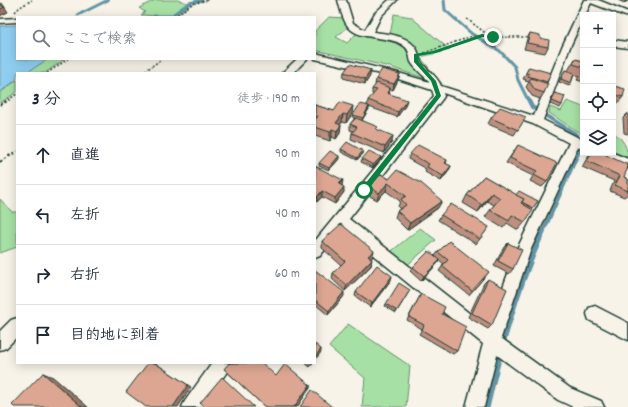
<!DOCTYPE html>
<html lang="ja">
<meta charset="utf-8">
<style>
:root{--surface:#fff;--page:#f2f2f3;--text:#1f2937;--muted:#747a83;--line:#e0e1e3}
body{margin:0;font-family:Dekko,"Klee One",sans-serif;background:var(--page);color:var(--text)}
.controls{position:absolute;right:12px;top:12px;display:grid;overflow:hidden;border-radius:0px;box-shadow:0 2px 10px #0003}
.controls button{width:36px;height:36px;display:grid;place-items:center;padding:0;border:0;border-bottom:1px solid var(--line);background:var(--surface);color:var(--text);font:20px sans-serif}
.stop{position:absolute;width:12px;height:12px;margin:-9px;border:3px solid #0b8043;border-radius:50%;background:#fff}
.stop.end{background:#0b8043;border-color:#fff;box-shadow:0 1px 4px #0008}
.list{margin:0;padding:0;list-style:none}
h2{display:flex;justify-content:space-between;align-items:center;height:52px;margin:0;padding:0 16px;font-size:17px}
h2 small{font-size:13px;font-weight:400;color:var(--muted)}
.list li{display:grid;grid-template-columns:26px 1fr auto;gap:12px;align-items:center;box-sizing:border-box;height:60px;padding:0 16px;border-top:1px solid var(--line)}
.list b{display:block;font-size:15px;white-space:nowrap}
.list em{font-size:13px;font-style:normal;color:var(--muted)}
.icon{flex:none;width:22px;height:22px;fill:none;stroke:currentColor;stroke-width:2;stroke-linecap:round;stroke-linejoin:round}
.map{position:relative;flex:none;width:628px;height:407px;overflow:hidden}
.search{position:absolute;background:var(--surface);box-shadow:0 2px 10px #0003;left:16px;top:16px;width:300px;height:44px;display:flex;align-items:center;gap:10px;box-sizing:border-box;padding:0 14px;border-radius:0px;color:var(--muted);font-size:15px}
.panel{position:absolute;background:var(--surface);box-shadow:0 2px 10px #0003;left:16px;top:72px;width:300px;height:292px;border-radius:0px}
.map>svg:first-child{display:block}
.green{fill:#a7e0a5;stroke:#638e6c}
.water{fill:#90cef1;stroke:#6394a5}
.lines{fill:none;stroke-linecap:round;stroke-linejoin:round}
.stream-far2{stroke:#6394a5;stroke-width:3}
.stream-far1{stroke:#6394a5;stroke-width:4}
.stream{stroke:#6394a5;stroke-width:5.5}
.street-casing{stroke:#1f3d34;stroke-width:3}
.path-far1{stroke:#1f3d34;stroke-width:1.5;stroke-dasharray:2 2;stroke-linecap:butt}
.path{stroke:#1f3d34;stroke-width:2.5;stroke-dasharray:2.5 2.5;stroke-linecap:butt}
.street{fill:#f7f3e8;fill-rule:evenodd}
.wall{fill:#bd8f7e;stroke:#1f3d34}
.shaded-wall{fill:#9a7466;stroke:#1f3d34}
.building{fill:#dca692;stroke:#1f3d34}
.route{fill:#0b8043}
</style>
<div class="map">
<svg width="628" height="407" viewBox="0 0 628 407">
<rect width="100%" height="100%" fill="#f7f3e8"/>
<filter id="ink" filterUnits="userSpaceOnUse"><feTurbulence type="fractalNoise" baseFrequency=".025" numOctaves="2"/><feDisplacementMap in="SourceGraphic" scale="8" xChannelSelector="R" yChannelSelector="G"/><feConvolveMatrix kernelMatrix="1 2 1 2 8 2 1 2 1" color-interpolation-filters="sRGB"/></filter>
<g filter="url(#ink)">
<g class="green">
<path d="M155,0H179L190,4L175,17L141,15L145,12L139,8Z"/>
<path d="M394,14L411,17L450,50L420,57L442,84L390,67L315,50V31L329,17L345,18L347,28L336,37L347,43L357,33L390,35Z"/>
<path d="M48,59H65L45,73H26Z"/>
<path d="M17,80V92L0,103V93Z"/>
<path d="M567,101L583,107V135L549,113L550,107L561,111Z"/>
<path d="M613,133C622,137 628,148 628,158L613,152Z"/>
<path d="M0,199L12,212H17V247L0,253Z"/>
<path d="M420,228L436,240L405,267L388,254Z"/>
<path d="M348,324L410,366L406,407H362L365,378L329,347Z"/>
</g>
<path class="water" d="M17,25V59H48L26,73H17V79L0,92V26Z"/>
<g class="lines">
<g class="stream-far2">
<path d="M444,0L445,10L472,34L500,51L515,67L518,80L528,100"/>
<path d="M78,15L108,0"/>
<path d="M154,16H171L189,3L202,0"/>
</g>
<path class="stream-far1" d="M528,99L532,107L574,133L581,140L580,149L543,232"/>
<path class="stream" d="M487,407C501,346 517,288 543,231"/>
<g class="street-casing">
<g id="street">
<path d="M338,0H346L353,23L365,30L375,13L389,0H397L381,16L373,32C388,34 409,35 417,50C419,54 419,59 421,62C427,71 437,75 441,86L534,116L562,47L584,0H598L628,12V17L591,3L585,15H583V19L570,47L543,120L583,140V149L578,147L531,249L501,338L570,388L601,401L604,407H573L558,400L497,355L484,407H466L483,344L341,229L320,256L315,258V241L434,96L432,90L389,76L315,59V53L395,72L430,82C424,76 415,69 411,62C409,56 410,50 404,46C398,41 390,40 384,39C351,34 346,33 338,0ZM443,93L533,124L569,143L517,249L488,328L349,219L443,98L444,96Z"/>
<path d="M17,18V22L0,23V19Z"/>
<path d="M613,40L628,42V48L613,46Z"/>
<path d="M297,59H307L293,73H282Z"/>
<path d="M596,153H613L628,159V168L598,156Z"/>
<path d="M595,306L628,323V340L589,320L587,314L589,308Z"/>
<path d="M17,318V337L6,348L0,350V331L11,320Z"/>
<path d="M212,363H232L229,369L202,407H182L185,401Z"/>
</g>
</g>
<g class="path-far1">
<path d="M15,12L20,7L32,0"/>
<path d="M174,17L192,4L208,0"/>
<path d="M467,19L488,35L493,37H531"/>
<path d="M424,53L470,37L486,35"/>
<path d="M47,73L68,59"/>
<path d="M142,73L162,59"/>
<path d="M8,100L17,94"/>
</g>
<g class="path">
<path d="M0,105L10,99"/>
<path d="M0,162L17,151"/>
</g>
<use href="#street" class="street"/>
</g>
<g class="wall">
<path d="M618,0H628L624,3Z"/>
<path d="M530,33L540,38L548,47L545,53L524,49L527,39Z"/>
<path d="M575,59L583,61V82L577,80L579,76L574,75L571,83L569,86L559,82L565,70L568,71L570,67Z"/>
<path d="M529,67L547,82L544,93L540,99L532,96L526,87L529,82L525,81L526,80L523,79Z"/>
<path d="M344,72L370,76L365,84L343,78Z"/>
<path d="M400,74L398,80L393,90L390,89L389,94L405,106L397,117L369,107V109L362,120L377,130L392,142L384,153L351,139L352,133L353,131L350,130V124L355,118H353V115L367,106L368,100L373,95L372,94V89L376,85H375L376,79Z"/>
<path d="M613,83L614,86L623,97L616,105L613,104Z"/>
<path d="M555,93L562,105L560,108L550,104Z"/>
<path d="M315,105L334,111L352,114L346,123L342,122L340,125V133L336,139L332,137L330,141L315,136Z"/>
<path d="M628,113V134L624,133L623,118Z"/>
<path d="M491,118L522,123L514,135L488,124Z"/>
<path d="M518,145L547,182L542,187L530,181L533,176L506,163Z"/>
<path d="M341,149L363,151V154L357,160L341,152Z"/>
<path d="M590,153H605L606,155L624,177L628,179V194L624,197L610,191L614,181L582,167Z"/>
<path d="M410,154L447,160L446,164L451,166L448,172L441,181L425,172L426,169L408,159Z"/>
<path d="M381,157L380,160L373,168L361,162L362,159Z"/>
<path d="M339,159L329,170L319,166V163Z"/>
<path d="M315,166L342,186L344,192L335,204L322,197L317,202L315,201Z"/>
<path d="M381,174L438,208L407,230L395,218L397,211L400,209L398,207L400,201L386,191L377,200L368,195L369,187Z"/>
<path d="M484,176L516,195L538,201L532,209L525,222L518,230L507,223L503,228L485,217L494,205L487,201L478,212L463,203L467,195Z"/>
<path d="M441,215L489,227L476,244L438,220Z"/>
<path d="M322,241L372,258H371V266L345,291L332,279L333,273L341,265L322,248Z"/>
<path d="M508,243L513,269L509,274L494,266L504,247Z"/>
<path d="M438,252L489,272L469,295L439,271L444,264L439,260L437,264L421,281L410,271L413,267L435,256Z"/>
<path d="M315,270L344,296L328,315L315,304Z"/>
<path d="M488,279L492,325L488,329L468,317L484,283Z"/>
<path d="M391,280L370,307L355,296L356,292Z"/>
<path d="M410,290L396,313L385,306L386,304Z"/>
<path d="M421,294L442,314L457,351L453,354L419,334L422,329L407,320Z"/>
<path d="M305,363H313L310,367Z"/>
<path d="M224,369L276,376L310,385V388L297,407H265Z"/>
</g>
<g class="shaded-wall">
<path d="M626,0H628V1L624,3Z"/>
<path d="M2,3L8,12L0,16V4Z"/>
<path d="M371,70L370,76L365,84V79Z"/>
<path d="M400,74L398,80L393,90L394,84Z"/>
<path d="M390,88L389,94L387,93Z"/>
<path d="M407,100L405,106L397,117L398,112Z"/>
<path d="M353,106L352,114L346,123L347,115Z"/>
<path d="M369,106V109L362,120Z"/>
<path d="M343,114L342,122L336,131V123Z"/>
<path d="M341,125L340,133L336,139L337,131Z"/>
<path d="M332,129V137L330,141V132Z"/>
<path d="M393,136L392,142L384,153L385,147Z"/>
<path d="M363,151V154L357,160V158Z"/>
<path d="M339,156V159L329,170V168Z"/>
<path d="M381,157L380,160L373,168V165Z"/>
<path d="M451,166L448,172L441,181L443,176Z"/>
<path d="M343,180L342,186L339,184Z"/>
<path d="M388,183L386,191L377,200L379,193Z"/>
<path d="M344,187V192L335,204V198Z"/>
<path d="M322,191V197L317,202V197Z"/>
<path d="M492,193L487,201L478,212L482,205Z"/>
<path d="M442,201L438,208L407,230L410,223Z"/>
<path d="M374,251L372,258L367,262L368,256Z"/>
<path d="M372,259L371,266L345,291L347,285Z"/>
<path d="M440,260L437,264L421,281L424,276Z"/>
<path d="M392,276L391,280L370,307L372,303Z"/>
<path d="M344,292V296L328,315L329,311Z"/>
<path d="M321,349V352L315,360V357Z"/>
<path d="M155,363L191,387L178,407H173Z"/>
<path d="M43,373L53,377L88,407H82Z"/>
<path d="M310,385V388L297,407H294Z"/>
</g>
<g class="building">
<path d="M0,5L5,7L0,9Z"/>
<path d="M530,33L540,35V38L549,40L548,47L527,43Z"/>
<path d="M575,59L583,61V67L573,64Z"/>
<path d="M350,64L371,70L365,79L344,72Z"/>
<path d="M529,67L551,73L547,82L528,76L529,74L526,73Z"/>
<path d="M382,69L400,74L394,84L376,79Z"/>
<path d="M565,70L574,73L571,83L561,79Z"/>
<path d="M531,78L548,84L544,93L535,90L529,81Z"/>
<path d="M377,83L390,88L387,93L407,100L398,112L368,100L377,90L372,89Z"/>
<path d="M613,83H614V86L625,89L623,97L613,94Z"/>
<path d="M555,93L565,96L562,105L552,101Z"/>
<path d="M340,102L353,106L347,115L343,114L336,123L341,125L337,131L332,129L330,132L315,127V120L318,116H315V105L334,111Z"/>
<path d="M360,104L369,106L363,118L353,115Z"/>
<path d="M500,107L526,117L518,130L491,118Z"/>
<path d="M356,118L378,127L376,129L393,136L385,147L352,133L357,127L350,124Z"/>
<path d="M347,142L363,151L357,158L341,149Z"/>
<path d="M418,145L447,160L445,163L451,166L443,176L427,167L429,164L410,154Z"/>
<path d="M518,145L557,163L547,182L534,175L537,171L510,158Z"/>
<path d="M330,151L339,156L329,168L319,163Z"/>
<path d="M369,151L381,157L373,165L362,159Z"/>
<path d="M592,153H605L607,154L606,155L628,165V167L624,177L628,179V191L615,185L620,176L587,161Z"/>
<path d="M315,166L343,180L339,184L344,187L335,198L322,191L317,197L315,196Z"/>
<path d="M397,170L421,183L442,201L410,223L397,211L406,205L401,199L406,196L388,183L379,193L369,187L381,174L389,179Z"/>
<path d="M484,176L524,199L521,203L533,210L525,222L512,215L509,221L490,210L500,198L492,193L482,205L467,195Z"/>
<path d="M519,191L538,201L533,208L522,202L524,199L516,195Z"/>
<path d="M451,204L489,227L480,239L441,215Z"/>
<path d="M341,224L374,251L368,256L372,259L347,285L333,273L345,261L322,241Z"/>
<path d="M449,241L489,272L472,291L442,266L448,260L438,252Z"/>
<path d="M508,243L522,250L513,269L498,261Z"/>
<path d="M429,251L440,260L424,276L413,267Z"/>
<path d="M377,265L392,276L372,303L356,292Z"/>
<path d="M315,270L344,292L329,311L315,300Z"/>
<path d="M488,279L507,289L492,325L472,313Z"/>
<path d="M399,283L410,290L397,311L386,304Z"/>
<path d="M421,294L445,307L442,314L466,327L457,351L422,330L424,325L409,317Z"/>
<path d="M315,344L321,349L315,357Z"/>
<path d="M148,363H155L188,385L173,407H146L126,392Z"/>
<path d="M229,363H262L276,376L285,364L310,385L294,407H265L224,369Z"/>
<path d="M43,373L82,407H14L12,405Z"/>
<path d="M222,377L254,407H204L200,403Z"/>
<path d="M312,390L332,407H300Z"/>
</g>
</g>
<path class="route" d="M482,34L495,37L493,38L483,37L436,53L418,56L419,62L436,81L441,96L366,192H361V189L436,95L431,81L414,62V54L433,51Z"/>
</svg>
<div class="controls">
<button>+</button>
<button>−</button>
<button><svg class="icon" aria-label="locate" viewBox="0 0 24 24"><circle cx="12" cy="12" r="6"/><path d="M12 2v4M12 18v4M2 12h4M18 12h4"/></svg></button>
<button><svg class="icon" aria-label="layers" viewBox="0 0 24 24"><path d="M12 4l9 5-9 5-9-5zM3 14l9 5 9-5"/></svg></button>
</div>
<div class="stop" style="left:364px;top:190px"></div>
<div class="stop end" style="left:493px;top:37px"></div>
<div class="search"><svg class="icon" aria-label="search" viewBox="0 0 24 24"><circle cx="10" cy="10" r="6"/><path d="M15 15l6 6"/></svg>ここで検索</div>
<section class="panel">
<h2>3 分<small>徒歩 · 190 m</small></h2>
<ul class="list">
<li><svg class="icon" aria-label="ahead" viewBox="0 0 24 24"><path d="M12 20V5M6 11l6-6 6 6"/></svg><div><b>直進</b></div><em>90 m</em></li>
<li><svg class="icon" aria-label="left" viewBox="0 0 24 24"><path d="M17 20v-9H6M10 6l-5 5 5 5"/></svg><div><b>左折</b></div><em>40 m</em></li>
<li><svg class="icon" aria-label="right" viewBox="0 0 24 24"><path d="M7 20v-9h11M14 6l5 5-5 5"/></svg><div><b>右折</b></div><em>60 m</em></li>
<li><svg class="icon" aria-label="arrive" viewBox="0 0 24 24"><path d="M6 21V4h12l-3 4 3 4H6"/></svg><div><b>目的地に到着</b></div></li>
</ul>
</section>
</div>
